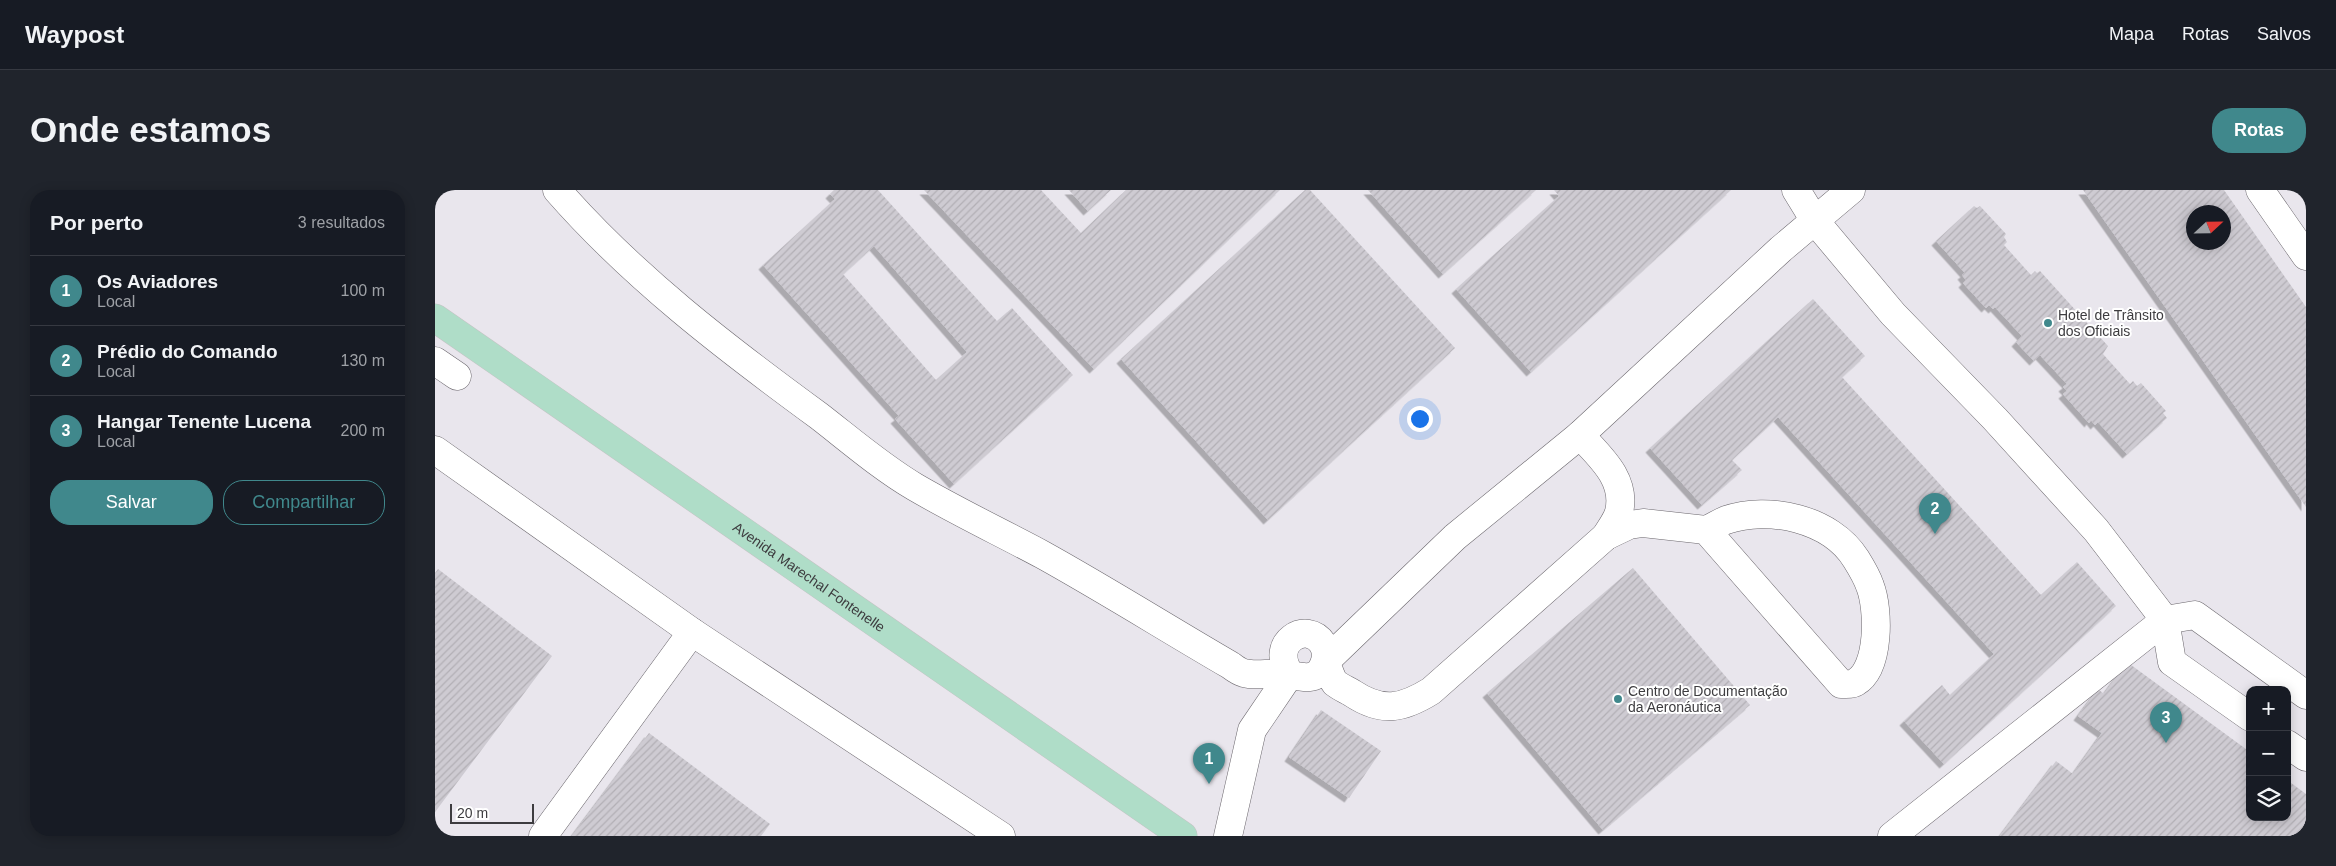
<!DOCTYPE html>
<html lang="pt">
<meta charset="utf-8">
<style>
:root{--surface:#171b24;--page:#20242c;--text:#f1f3f6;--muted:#9ea1a6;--line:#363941;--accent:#40888c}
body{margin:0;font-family:Helvetica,sans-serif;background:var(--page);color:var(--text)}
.controls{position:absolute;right:15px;bottom:15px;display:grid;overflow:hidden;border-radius:10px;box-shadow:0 2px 12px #0003}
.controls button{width:45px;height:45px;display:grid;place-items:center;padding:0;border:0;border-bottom:1px solid var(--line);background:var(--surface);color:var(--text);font:25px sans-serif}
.compass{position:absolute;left:1751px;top:15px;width:45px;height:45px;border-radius:50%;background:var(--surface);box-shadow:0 2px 12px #0003;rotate:68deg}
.scale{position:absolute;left:15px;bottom:12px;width:84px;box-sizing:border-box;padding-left:5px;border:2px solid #3d3c3f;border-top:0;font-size:14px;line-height:18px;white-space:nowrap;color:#3d3c3f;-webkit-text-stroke:4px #fff;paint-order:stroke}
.you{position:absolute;left:984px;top:228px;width:18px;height:18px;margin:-12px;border:4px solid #fff;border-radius:50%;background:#1a73e8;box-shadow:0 0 0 8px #1a73e833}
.badge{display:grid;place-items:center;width:32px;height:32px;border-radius:50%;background:var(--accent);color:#fff;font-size:16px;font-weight:700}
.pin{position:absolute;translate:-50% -41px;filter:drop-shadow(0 1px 2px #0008)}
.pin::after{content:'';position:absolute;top:26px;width:18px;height:15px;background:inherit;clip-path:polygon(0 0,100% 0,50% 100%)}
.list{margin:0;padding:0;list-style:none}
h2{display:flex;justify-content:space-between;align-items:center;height:65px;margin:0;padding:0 20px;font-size:21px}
h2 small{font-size:16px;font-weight:400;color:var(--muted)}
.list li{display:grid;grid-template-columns:32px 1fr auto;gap:15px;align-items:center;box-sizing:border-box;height:70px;padding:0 20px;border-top:1px solid var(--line)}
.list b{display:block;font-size:19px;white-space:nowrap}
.list p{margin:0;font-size:16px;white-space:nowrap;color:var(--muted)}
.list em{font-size:16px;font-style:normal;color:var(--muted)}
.actions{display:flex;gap:10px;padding:15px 20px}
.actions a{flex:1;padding:11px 0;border:1px solid var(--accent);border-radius:20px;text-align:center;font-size:18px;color:var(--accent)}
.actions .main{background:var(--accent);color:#fff}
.icon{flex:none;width:28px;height:28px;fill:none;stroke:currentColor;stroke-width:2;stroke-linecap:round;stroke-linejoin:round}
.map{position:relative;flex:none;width:1871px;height:646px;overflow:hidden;border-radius:20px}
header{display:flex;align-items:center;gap:30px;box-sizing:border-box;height:70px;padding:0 25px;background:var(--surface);border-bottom:1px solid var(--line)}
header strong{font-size:24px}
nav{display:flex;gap:28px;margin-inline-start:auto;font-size:18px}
.intro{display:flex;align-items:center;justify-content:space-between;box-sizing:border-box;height:120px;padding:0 30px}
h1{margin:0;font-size:35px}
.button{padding:12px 22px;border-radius:20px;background:var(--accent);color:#fff;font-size:18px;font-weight:700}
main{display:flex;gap:30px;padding:0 30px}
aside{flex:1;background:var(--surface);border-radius:20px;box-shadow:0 2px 12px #0003}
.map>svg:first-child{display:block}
.building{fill:url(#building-hatch);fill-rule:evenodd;filter:url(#shadow)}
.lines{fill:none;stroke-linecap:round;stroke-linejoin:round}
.minor-casing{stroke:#6b676d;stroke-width:29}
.major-casing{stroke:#c5c4c5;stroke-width:29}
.minor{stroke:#fff;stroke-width:28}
.major{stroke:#afddc8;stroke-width:28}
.poi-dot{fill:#40888c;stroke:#fff;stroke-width:2}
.labels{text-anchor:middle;stroke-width:4;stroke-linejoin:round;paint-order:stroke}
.poi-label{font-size:14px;fill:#3d3c3f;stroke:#fff;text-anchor:start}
.street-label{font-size:14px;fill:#3d3c3f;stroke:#fff}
</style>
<header>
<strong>Waypost</strong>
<nav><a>Mapa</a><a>Rotas</a><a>Salvos</a></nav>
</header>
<div class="intro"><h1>Onde estamos</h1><a class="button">Rotas</a></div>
<main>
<aside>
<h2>Por perto<small>3 resultados</small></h2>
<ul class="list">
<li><span class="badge">1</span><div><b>Os Aviadores</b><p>Local</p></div><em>100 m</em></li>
<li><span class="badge">2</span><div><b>Prédio do Comando</b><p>Local</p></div><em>130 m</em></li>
<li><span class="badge">3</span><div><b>Hangar Tenente Lucena</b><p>Local</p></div><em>200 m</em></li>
</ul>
<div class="actions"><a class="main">Salvar</a><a>Compartilhar</a></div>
</aside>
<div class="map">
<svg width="1871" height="646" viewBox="0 0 1871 646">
<defs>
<pattern id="building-hatch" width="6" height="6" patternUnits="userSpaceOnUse" patternTransform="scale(1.25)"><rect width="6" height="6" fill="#cecbd2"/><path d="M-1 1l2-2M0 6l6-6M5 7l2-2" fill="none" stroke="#b2afb5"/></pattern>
<filter id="shadow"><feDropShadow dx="-4.5" dy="4.5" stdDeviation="0" flood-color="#0004"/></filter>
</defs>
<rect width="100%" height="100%" fill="#e9e6ed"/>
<g class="building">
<path d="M399,0H443L562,131L577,118L638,185L519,294L460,229L464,226L328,75L400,9L395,4ZM439,56L532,162L501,190L408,84Z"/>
<path d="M489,0H606L646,43L691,0H845L659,179Z"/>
<path d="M634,0H676L653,21Z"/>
<path d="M870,0H875L1020,158L833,330L686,169Z"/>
<path d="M933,0H1101L1008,84Z"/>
<path d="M1119,0H1296L1096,182L1021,99L1124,6Z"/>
<path d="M1648,0H1789L1871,117V317ZM1758,22H1788V52H1758Z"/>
<path d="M1539,16L1542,18L1545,16L1571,44L1569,47L1572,52L1569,55L1596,85L1600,81L1602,83L1605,81L1673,156L1668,164L1695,194L1698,191L1702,196L1706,193L1731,221L1728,223L1732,228L1692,264L1663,232L1660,235L1656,230L1654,233L1628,204L1632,201L1628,197L1632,194L1605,165L1599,171L1581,152L1587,146L1560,117L1558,119L1554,115L1551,118L1528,93L1531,90L1527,85L1530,83L1501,51Z"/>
<path d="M1378,109L1430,166L1407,187L1606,405L1642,372L1681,416L1509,574L1469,531L1507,495L1515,505L1559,464L1343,227L1297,270L1307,280L1267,315L1215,258Z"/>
<path d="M1198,378L1315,515L1168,640L1052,503Z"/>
<path d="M3,379L117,466L0,622V383Z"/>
<path d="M1692,472L1815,562V627H1852V590L1871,604V646H1565L1621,571L1638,584L1667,543L1643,526L1663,499L1669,504Z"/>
<path d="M886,520L946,561L914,608L854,567Z"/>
<path d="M214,543L335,634L326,646H137Z"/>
</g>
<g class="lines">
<g class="minor-casing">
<g id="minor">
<path d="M122,0C198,87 291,158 384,226C415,250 446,277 480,297C521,321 565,342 608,365C671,400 733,439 795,475C799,478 804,482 809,483C819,486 834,483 845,484C860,484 882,496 889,474C892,467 891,460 888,454C872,429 833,453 855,484"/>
<path d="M1361,0L1380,31L1458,124L1560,229L1661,340L1730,430L1737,472L1815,527"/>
<path d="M1825,0L1871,66"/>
<path d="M0,171L22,186"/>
<path d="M1145,245C1164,266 1192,289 1184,322C1182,330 1175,339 1171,346"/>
<path d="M0,260L257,442L566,646"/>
<path d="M1271,340C1278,337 1284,333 1291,330C1334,315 1396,329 1421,369C1426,377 1432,387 1435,396C1444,419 1445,478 1421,492C1417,495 1411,494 1406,494L1271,340L1208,333L1194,335L1171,346L996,501C967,519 947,523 917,503C912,500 905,497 900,493C896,488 893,478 891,471L1020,347L1145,245L1346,59L1416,0"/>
<path d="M1852,554L1871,567"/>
<path d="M108,646L257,442"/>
<path d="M793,646L817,540L855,484"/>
<path d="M1457,646L1730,430L1760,425L1871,505"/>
</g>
</g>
<g class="major-casing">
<g id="major">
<path id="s1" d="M0,128L748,646"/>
</g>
</g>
<use href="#minor" class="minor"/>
<use href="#major" class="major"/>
</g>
<g class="poi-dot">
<circle cx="1613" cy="133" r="5"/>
<circle cx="1183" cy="509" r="5"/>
</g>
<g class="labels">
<g class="poi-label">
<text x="1623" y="130">Hotel de Trânsito<tspan x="1623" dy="16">dos Oficiais</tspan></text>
<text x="1193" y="506">Centro de Documentação<tspan x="1193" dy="16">da Aeronáutica</tspan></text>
</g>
<g class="street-label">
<text dy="5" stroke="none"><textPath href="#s1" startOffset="455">Avenida Marechal Fontenelle</textPath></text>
</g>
</g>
</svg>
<div class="controls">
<button>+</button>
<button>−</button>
<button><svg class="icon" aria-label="layers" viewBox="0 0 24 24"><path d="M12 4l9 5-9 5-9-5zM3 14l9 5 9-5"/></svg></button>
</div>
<svg class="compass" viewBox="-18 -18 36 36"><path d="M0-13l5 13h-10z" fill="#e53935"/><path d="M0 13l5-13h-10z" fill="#9ea1a6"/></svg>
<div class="scale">20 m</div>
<div class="you"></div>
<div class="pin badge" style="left:774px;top:594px">1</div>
<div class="pin badge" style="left:1500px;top:344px">2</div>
<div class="pin badge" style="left:1731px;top:553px">3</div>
</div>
</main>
